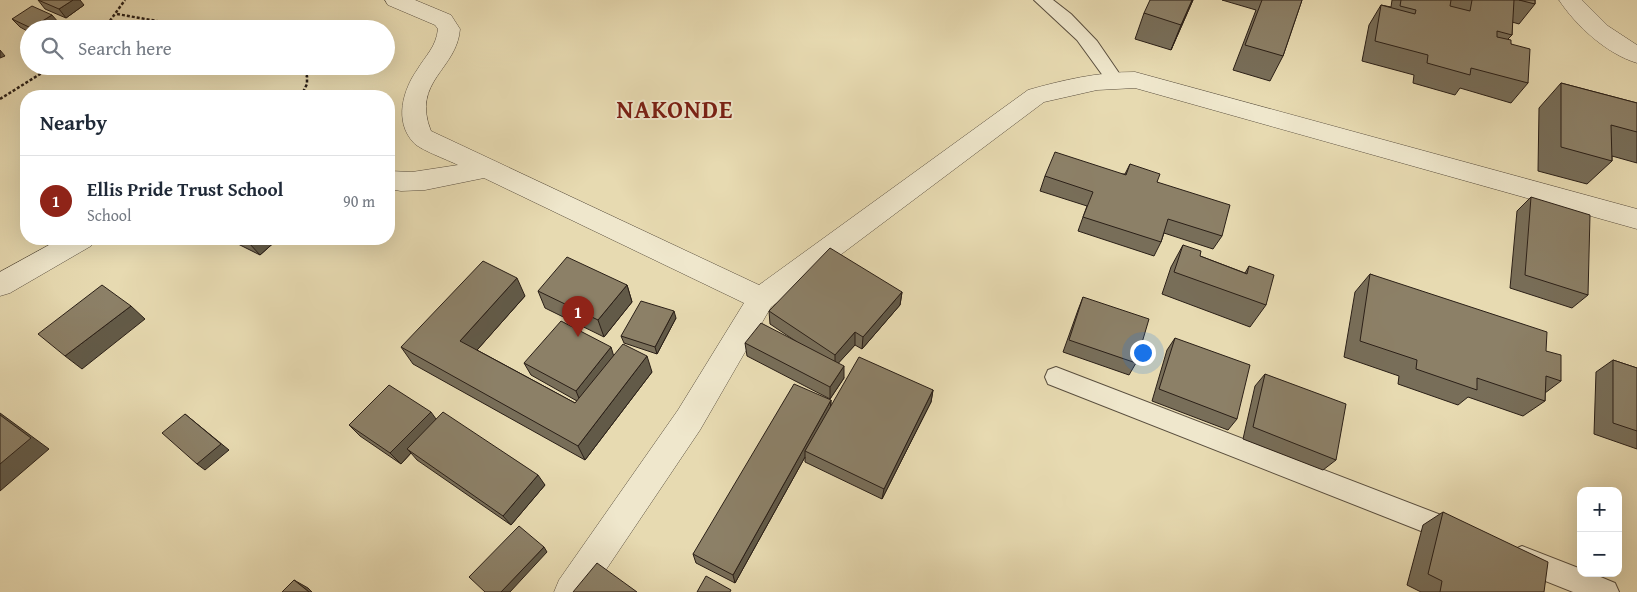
<!DOCTYPE html>
<meta charset="utf-8">
<style>
:root{--surface:#fff;--page:#f6f6f7;--text:#1f2937;--muted:#747a83;--line:#e0e1e3;--accent:#8f2418}
body{margin:0;font-family:"Gentium Book Plus",serif;background:var(--page);color:var(--text)}
.controls{position:absolute;right:15px;bottom:15px;display:grid;overflow:hidden;border-radius:10px;box-shadow:0 5px 20px #0002}
.controls button{width:45px;height:45px;display:grid;place-items:center;padding:0;border:0;border-bottom:1px solid var(--line);background:var(--surface);color:var(--text);font:25px sans-serif}
.you{position:absolute;left:1142px;top:352px;width:18px;height:18px;margin:-12px;border:4px solid #fff;border-radius:50%;background:#1a73e8;box-shadow:0 0 0 8px #1a73e833}
.badge{display:grid;place-items:center;width:32px;height:32px;border-radius:50%;background:var(--accent);color:#fff;font-size:16px;font-weight:700}
.pin{position:absolute;translate:-50% -41px;filter:drop-shadow(0 1px 2px #0008)}
.pin::after{content:'';position:absolute;top:26px;width:18px;height:15px;background:inherit;clip-path:polygon(0 0,100% 0,50% 100%)}
.list{margin:0;padding:0;list-style:none}
h2{display:flex;justify-content:space-between;align-items:center;height:65px;margin:0;padding:0 20px;font-size:21px}
h2 small{font-size:16px;font-weight:400;color:var(--muted)}
.list li{display:grid;grid-template-columns:32px 1fr auto;gap:15px;align-items:center;box-sizing:border-box;height:90px;padding:0 20px;border-top:1px solid var(--line)}
.list b{display:block;font-size:19px;white-space:nowrap}
.list p{margin:0;font-size:16px;white-space:nowrap;color:var(--muted)}
.list em{font-size:16px;font-style:normal;color:var(--muted)}
.icon{flex:none;width:28px;height:28px;fill:none;stroke:currentColor;stroke-width:2;stroke-linecap:round;stroke-linejoin:round}
.map{position:relative;flex:none;width:1637px;height:592px;overflow:hidden}
.search{position:absolute;background:var(--surface);box-shadow:0 5px 20px #0002;left:20px;top:20px;width:375px;height:55px;display:flex;align-items:center;gap:12px;box-sizing:border-box;padding:0 18px;border-radius:28px;color:var(--muted);font-size:19px}
.panel{position:absolute;background:var(--surface);box-shadow:0 5px 20px #0002;left:20px;top:90px;width:375px;height:155px;border-radius:20px}
.map>svg:first-child{display:block}
.lines{fill:none;stroke-linecap:round;stroke-linejoin:round}
.lane-casing{stroke:#594e3e;stroke-width:2}
.street-casing{stroke:#594e3e;stroke-width:1}
.path{stroke:#2a1f17;stroke-width:2.5;stroke-dasharray:3 2;stroke-linecap:butt}
.lane{fill:#efe7cc;fill-rule:evenodd}
.street{fill:#efe7cc;fill-rule:evenodd}
.wall{fill:#786e59;stroke:#2a1f17}
.shaded-wall{fill:#625a48;stroke:#2a1f17}
.building{fill:#8c8067;stroke:#2a1f17}
.labels{text-anchor:middle;stroke-width:4;stroke-linejoin:round;paint-order:stroke}
.district-label{font-size:25px;font-weight:bold;letter-spacing:1px;fill:#7a1f14;stroke:#efe7cc}
</style>
<div class="map">
<svg width="1637" height="592" viewBox="0 0 1637 592">
<rect width="100%" height="100%" fill="#e7dab1"/>
<filter id="stains"><feTurbulence type="fractalNoise" baseFrequency=".004" numOctaves="4"/><feColorMatrix values="0 0 0 0 .2 0 0 0 0 .09 0 0 0 0 .02 0 0 0 .5 -.17"/></filter>
<radialGradient id="worn" r=".72"><stop offset=".6" stop-color="#630" stop-opacity="0"/><stop offset="1" stop-color="#630" stop-opacity=".3"/></radialGradient>
<g class="lines">
<g class="lane-casing">
<g id="lane">
<path d="M1034,0H1053L1071,14L1097,41L1121,76L1124,80L1121,84L1115,86L1109,84L1077,40Z"/>
<path d="M1056,367L1454,520L1463,523L1466,532L1463,541L1454,544L1048,384L1045,377L1048,370Z"/>
<path d="M1522,546L1581,569V573H1591L1615,583L1619,592H1573L1513,568L1509,559L1513,550Z"/>
</g>
</g>
<g class="street-casing">
<g id="street">
<path d="M385,0H415L451,15L460,29C457,70 411,81 431,131L759,285L1028,90C1063,80 1098,72 1135,72L1637,209V229L1135,88L1097,90L1044,102L771,307L700,430L591,592H554L559,580L678,410L744,303L484,178L425,190L401,191L389,189V171L412,172L458,165C448,160 418,149 413,142C394,121 403,90 417,70C426,55 436,47 438,29L435,25L388,5Z"/>
<path d="M1559,0H1582L1608,26L1637,45V63C1607,54 1576,26 1559,0Z"/>
<path d="M60,239H95L91,246L10,293L0,296V272Z"/>
</g>
</g>
<g class="path">
<path d="M117,14L202,29"/>
<path d="M104,29L125,0"/>
<path d="M294,66L307,76V84L301,96"/>
<path d="M0,99L53,66"/>
</g>
<use href="#lane" class="lane"/>
<use href="#street" class="street"/>
</g>
<g class="wall">
<path d="M38,0L84,5L66,18L45,9Z"/>
<path d="M1193,0L1171,50L1135,39L1144,13Z"/>
<path d="M1222,0H1302L1283,56L1270,81L1233,70L1256,10Z"/>
<path d="M1392,0H1535V4L1519,24L1512,22V35L1508,39L1511,44L1528,83L1511,103L1460,88L1455,95L1413,83L1414,75L1362,61L1369,25L1381,5L1391,7Z"/>
<path d="M12,19L59,23L51,29H29V32L20,27Z"/>
<path d="M1561,83L1637,103V163L1612,156V161L1587,184L1538,171L1539,108Z"/>
<path d="M1130,164L1157,182L1222,236L1213,249L1164,233L1161,242L1154,256L1078,231L1087,206L1040,191L1045,176L1125,174Z"/>
<path d="M1531,197L1588,295L1572,308L1510,288L1517,211Z"/>
<path d="M228,239H278L260,255Z"/>
<path d="M1183,245L1200,256L1245,273L1249,266L1266,305L1250,327L1162,294L1171,267Z"/>
<path d="M1370,274L1546,351L1561,381L1545,393V401L1523,416L1468,397L1458,405L1398,384L1399,376L1344,357L1355,292Z"/>
<path d="M627,285L632,302L604,337L545,308L538,291Z"/>
<path d="M902,292L900,305L862,349L855,345L838,363L844,378L830,399L747,356L745,343L797,342L770,324L769,311Z"/>
<path d="M525,296L477,350L575,403L577,401L531,375L524,363L652,372L585,460L413,364L401,347Z"/>
<path d="M1083,297L1136,363L1129,375L1063,352L1078,310Z"/>
<path d="M676,318L657,354L624,343L621,336Z"/>
<path d="M1175,338L1237,419L1228,430L1152,401L1167,350Z"/>
<path d="M1613,360L1637,368V449L1594,434L1596,372Z"/>
<path d="M1265,374L1336,460L1323,470L1243,439L1255,386Z"/>
<path d="M933,390L931,402L882,499L805,462V457L735,583L696,563L693,554L831,400V407Z"/>
<path d="M436,419L545,485L511,525L417,460L411,453L401,464L360,436L349,425Z"/>
<path d="M1443,512L1544,592H1421L1407,585L1423,525Z"/>
</g>
<g class="shaded-wall">
<path d="M73,0H80L84,5L66,18L59,9Z"/>
<path d="M1192,0H1193L1171,50L1181,25Z"/>
<path d="M52,15L59,23L51,29L31,28Z"/>
<path d="M0,50L5,56L0,58Z"/>
<path d="M251,239H278L260,255L248,242Z"/>
<path d="M517,278L525,296L470,358L460,341Z"/>
<path d="M627,285L632,302L604,337L598,320Z"/>
<path d="M902,292L900,305L862,349L863,337Z"/>
<path d="M131,306L145,319L82,369L65,356Z"/>
<path d="M674,311L676,318L657,354L655,347Z"/>
<path d="M855,332V345L835,367V355Z"/>
<path d="M611,347L615,360L581,403L576,391Z"/>
<path d="M647,356L652,372L585,460L578,446Z"/>
<path d="M844,366V378L830,399V387Z"/>
<path d="M933,390L931,402L882,499L884,489Z"/>
<path d="M831,400L830,412L805,451V457L735,583L733,575Z"/>
<path d="M431,412L439,423L407,449L411,453L401,464L390,453Z"/>
<path d="M0,413L49,449L0,491Z"/>
<path d="M185,414L229,450L205,470L197,464Z"/>
<path d="M538,475L545,485L511,525L503,516Z"/>
<path d="M544,547L547,552L510,592H501Z"/>
<path d="M294,580L308,588L312,592H309Z"/>
</g>
<g class="building">
<path d="M38,0H73L59,9Z"/>
<path d="M1150,0H1192L1181,25L1144,13Z"/>
<path d="M1262,0H1302L1283,56L1245,45Z"/>
<path d="M1401,0H1451L1450,6L1470,11L1472,0H1514L1512,35L1497,31V37L1511,40V44L1530,49L1528,83L1471,68L1470,75L1427,63L1428,55L1375,41L1381,5L1415,14L1416,10L1400,6Z"/>
<path d="M1519,0H1535V4Z"/>
<path d="M32,6L52,15L31,28L12,19Z"/>
<path d="M1561,83L1637,103V132L1611,125L1612,161L1561,147Z"/>
<path d="M1055,152L1126,175L1130,164L1160,174L1157,182L1230,205L1222,236L1168,219L1161,242L1083,217L1093,192L1045,176Z"/>
<path d="M1531,197L1590,215L1588,295L1525,275Z"/>
<path d="M242,239H251L248,242Z"/>
<path d="M1183,245L1201,251L1200,256L1247,274L1249,266L1274,275L1266,305L1174,272Z"/>
<path d="M830,248L902,292L863,337L855,332L835,355L769,311Z"/>
<path d="M567,257L627,285L598,320L538,291Z"/>
<path d="M483,261L517,278L460,341L575,403L623,344L647,356L578,446L401,347Z"/>
<path d="M1370,274L1547,332L1546,351L1561,355V381L1546,376L1545,401L1477,378V390L1416,369L1417,360L1360,341Z"/>
<path d="M102,285L131,306L65,356L38,334Z"/>
<path d="M1083,297L1149,319L1136,363L1069,340Z"/>
<path d="M641,301L674,311L655,347L621,336Z"/>
<path d="M561,321L611,347L576,391L524,363Z"/>
<path d="M761,323L844,366L830,387L745,343Z"/>
<path d="M1175,338L1250,365L1237,419L1159,389Z"/>
<path d="M859,357L933,390L884,489L805,451Z"/>
<path d="M1613,360L1637,368V431L1613,423Z"/>
<path d="M1265,374L1346,404L1336,460L1253,427Z"/>
<path d="M794,384L831,400L733,575L693,554Z"/>
<path d="M389,385L431,412L390,453L349,425Z"/>
<path d="M443,412L538,475L503,516L407,449Z"/>
<path d="M185,414L221,444L197,464L162,433Z"/>
<path d="M0,415L31,438L0,464Z"/>
<path d="M1443,512L1548,562L1544,592H1440L1442,581L1428,574Z"/>
<path d="M519,526L544,547L501,592H485L469,577Z"/>
<path d="M597,563L637,592H573Z"/>
<path d="M706,576L731,590L730,592H697Z"/>
<path d="M294,580L309,592H282Z"/>
</g>
<g class="labels">
<g class="district-label">
<text x="675" y="118">NAKONDE</text>
</g>
</g>
<rect width="100%" height="100%" filter="url(#stains)"/>
<rect width="100%" height="100%" fill="url(#worn)"/>
</svg>
<div class="controls">
<button>+</button>
<button>−</button>
</div>
<div class="you"></div>
<div class="pin badge" style="left:578px;top:337px">1</div>
<div class="search"><svg class="icon" aria-label="search" viewBox="0 0 24 24"><circle cx="10" cy="10" r="6"/><path d="M15 15l6 6"/></svg>Search here</div>
<section class="panel">
<h2>Nearby<small></small></h2>
<ul class="list">
<li><span class="badge">1</span><div><b>Ellis Pride Trust School</b><p>School</p></div><em>90 m</em></li>
</ul>
</section>
</div>
